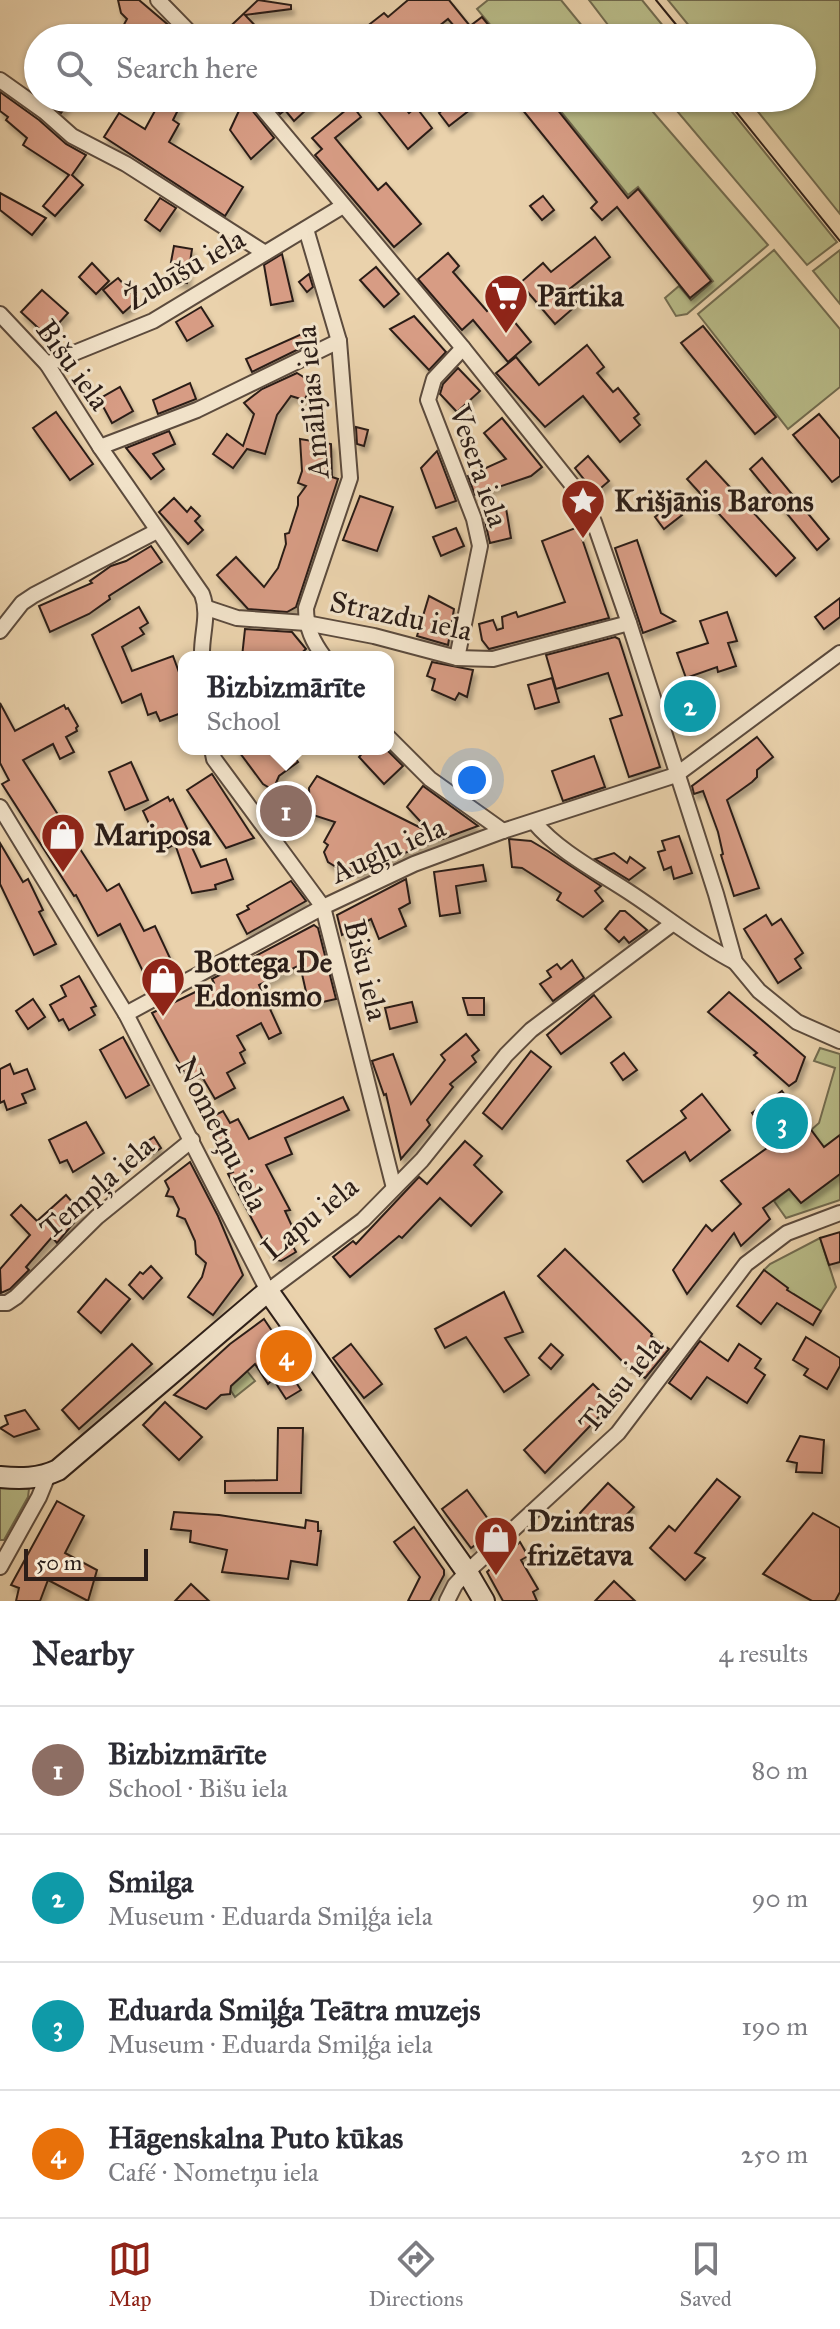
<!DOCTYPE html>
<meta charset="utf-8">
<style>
:root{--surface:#fff;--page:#f7f7f7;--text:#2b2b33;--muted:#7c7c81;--line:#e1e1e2;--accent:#8f2418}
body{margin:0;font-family:"IM FELL Great Primer",serif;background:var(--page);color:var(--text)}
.scale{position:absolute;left:24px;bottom:20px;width:124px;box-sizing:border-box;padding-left:8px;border:4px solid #2c1e18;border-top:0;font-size:22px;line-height:28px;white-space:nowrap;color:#2c1e18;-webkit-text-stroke:6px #f1e2c9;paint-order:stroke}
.you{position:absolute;left:472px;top:780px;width:28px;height:28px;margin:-20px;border:6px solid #fff;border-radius:50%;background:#1a73e8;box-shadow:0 0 0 12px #1a73e833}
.badge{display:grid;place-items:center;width:52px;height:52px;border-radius:50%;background:var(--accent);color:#fff;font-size:26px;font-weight:700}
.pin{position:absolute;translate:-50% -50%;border:4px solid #fff;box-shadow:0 2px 8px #0006}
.popup{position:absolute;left:178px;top:651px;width:216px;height:104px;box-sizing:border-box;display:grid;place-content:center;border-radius:16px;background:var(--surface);filter:drop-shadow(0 2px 6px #0005);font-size:26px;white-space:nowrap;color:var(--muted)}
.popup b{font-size:30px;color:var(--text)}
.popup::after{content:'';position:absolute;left:50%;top:100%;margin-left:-16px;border:16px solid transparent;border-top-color:var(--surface)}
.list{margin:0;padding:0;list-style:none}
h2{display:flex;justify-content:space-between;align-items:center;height:104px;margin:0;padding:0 32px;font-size:34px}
h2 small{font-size:26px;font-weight:400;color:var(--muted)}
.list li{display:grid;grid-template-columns:52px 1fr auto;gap:24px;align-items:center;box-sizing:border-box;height:128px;padding:0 32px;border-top:2px solid var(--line)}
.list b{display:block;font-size:30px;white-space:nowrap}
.list p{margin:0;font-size:26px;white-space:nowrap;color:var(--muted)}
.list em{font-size:26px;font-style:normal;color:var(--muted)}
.icon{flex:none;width:44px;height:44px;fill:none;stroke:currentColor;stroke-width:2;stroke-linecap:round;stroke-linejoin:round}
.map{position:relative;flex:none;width:840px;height:1601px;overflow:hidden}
.search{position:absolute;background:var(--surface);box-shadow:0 2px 6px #0004;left:24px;right:24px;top:24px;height:88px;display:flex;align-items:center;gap:20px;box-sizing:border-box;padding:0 28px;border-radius:44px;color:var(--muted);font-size:30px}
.sheet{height:616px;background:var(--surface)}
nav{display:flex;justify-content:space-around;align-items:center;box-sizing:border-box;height:112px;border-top:2px solid var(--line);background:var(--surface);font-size:22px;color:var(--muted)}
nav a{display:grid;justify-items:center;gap:4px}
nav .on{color:var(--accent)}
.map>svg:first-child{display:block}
.green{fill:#b8bb88;stroke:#726c50;stroke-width:2}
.building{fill:#d79c84;stroke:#2c1e18;stroke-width:2;filter:url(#shadow)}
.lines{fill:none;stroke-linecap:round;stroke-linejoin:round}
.street-casing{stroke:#5c4b3d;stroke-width:18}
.secondary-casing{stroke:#2c1e18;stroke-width:24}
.street{stroke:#f1e2c9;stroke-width:14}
.secondary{stroke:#f1e2c9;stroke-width:20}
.tram{stroke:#2c1e18;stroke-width:2}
.labels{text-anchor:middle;stroke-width:6;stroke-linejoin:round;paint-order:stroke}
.street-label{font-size:30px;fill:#2c1e18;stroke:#f1e2c9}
.poi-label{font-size:30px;font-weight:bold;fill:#2c1e18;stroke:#f1e2c9;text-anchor:start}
</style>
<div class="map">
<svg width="840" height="1601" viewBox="0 0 840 1601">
<defs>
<filter id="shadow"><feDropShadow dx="3" dy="5.5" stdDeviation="2" flood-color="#0004"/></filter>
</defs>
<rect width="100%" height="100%" fill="#ead2ac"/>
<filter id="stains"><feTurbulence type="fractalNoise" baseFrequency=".0025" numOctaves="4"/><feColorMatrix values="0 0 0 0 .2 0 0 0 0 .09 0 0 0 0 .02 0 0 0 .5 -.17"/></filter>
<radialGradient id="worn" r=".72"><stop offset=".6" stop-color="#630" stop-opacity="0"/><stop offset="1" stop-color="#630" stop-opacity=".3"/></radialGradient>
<g class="green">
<path d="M488,0H561L592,38H501L477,9Z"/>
<path d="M589,0H642L673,38H618Z"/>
<path d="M668,0H840V214L747,98H802V38H699Z"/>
<path d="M550,98H641L768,245L687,314L676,316L665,298L679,286L691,300L713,281L638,187L628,195Z"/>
<path d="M666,98H721L837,242L807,265Z"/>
<path d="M774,250L840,329V387L788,429L698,314Z"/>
<path d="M840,250V304L813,271Z"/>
<path d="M820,1048L840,1054V1135L802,1164L811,1130L819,1123L835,1068L814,1061Z"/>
<path d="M840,1174V1200L786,1218L774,1201L789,1189L801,1203Z"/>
<path d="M820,1238L836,1287L821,1311L794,1294L785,1308L764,1270L770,1264Z"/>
<path d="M247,1371L255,1381L235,1397L229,1388Z"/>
<path d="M0,1488L29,1489L28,1497L4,1540H0Z"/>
</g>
<g class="building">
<path d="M118,0H139L173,29L166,38H150L144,32L139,38H132L120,32L127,19L121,13Z"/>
<path d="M258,0L291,5V9L245,15L267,38H218Z"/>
<path d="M408,0H449L470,26L482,17L499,38H456L461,34L448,19L424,38L418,32L410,38H352L384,13L388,17Z"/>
<path d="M0,92L39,120L66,144L86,155L72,175L83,185L55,216L43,206L69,175L23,145L27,138L6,120L8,117L0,111Z"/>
<path d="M43,98H72L61,113Z"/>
<path d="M162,98H184L173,120L179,124L169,142L243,187L225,216L104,137L119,113L145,129Z"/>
<path d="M267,98H319L294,121L285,110L280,114Z"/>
<path d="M384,98H397L409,113L416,107L432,128L408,149L374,106Z"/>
<path d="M458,98H462L471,109L449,126L439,113Z"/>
<path d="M513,98H548L628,198L638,189L711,281L690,298L617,207L602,220L591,208L597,202Z"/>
<path d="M244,100L274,138L251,159L230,130Z"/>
<path d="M352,105L361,117L335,138L378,190L386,183L421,224L394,247L315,155L322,149L312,138Z"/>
<path d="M0,193L46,218L32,235L0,210Z"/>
<path d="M543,196L554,210L542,220L530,206Z"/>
<path d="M160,198L176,208L160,231L145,220Z"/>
<path d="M595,237L610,257L567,291L578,304L555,324L520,283L543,263L551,272Z"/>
<path d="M174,246L192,249L187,283L173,281L175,263L171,262Z"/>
<path d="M448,253L459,266L453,272L487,311L498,302L531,342L508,362L473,320L462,330L418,279Z"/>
<path d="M282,254L293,301L271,305L264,265Z"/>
<path d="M92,263L109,281L96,294L79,277Z"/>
<path d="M376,267L399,294L384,307L360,280Z"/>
<path d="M309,274L313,287L307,292L299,282Z"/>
<path d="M118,278L138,300L123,313L103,290Z"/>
<path d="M42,290L68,313L47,336L21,312Z"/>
<path d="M201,307L213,326L187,341L176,322Z"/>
<path d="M414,316L446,352L429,370L390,329Z"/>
<path d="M703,326L776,417L755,434L681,343Z"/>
<path d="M304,333L309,344L252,372L246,359Z"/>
<path d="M587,345L604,367L597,373L613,392L618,388L639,414L634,418L640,425L620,442L583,396L545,427L496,373L516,357L539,385Z"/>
<path d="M458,368L480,391L457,412L440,394L443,384Z"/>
<path d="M297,373L310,381L308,384L312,387L304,400L291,396L277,415L265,454L247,449L233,468L213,454L227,434L243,446L254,414L244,403L262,389Z"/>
<path d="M190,383L196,399L158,414L153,400Z"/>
<path d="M120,387L133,411L112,423L99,399Z"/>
<path d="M56,412L93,464L70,480L33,428Z"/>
<path d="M819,414L840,439V476L832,482L793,435Z"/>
<path d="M502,418L542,467L531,476L475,495L468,476L506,459L484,433Z"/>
<path d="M356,427L368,430L364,446L357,444Z"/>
<path d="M169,431L175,444L153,454L164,469L151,479L126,448Z"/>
<path d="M300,439L331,444L332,477L338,479L296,607L287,612L248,609L217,575L236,557L264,587L278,568L286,544L285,534L289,533L298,505V497L306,486L298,483L302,471Z"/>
<path d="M437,451L456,501L436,508L421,468Z"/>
<path d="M588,456L609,481L595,493L575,468Z"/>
<path d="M762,458L829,539L817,550L750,469Z"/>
<path d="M706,461L795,558L776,576L687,479Z"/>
<path d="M360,496L393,507L377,551L343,540Z"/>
<path d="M174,498L187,512L191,507L200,516L195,521L203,530L188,544L159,512Z"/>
<path d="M673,503L682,515L664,529L655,517Z"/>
<path d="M506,508L511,538L490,543L484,517Z"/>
<path d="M578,527L609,618L489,649L482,640L479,624L493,620L497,630L503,628L502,617L516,612L518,617L565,602L542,541Z"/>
<path d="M456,528L464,546L441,556L433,537Z"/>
<path d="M637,540L661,613L675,621L643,633L615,548Z"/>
<path d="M151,546L162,562L109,596L110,599L89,614L50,632L39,606L92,583L90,581L111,566L126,561Z"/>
<path d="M429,596L454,609L448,645L417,636Z"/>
<path d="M840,598V617L824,629L815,617Z"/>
<path d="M139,607L148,623L140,628L144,634L122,647L132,671L173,656L184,686V712L160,721L156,712L148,715L141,694L122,703L92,635Z"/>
<path d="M727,612L737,641L728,643L736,666L718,672L717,667L686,678L677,653L708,643L700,621Z"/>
<path d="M245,629L292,632L306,649L297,657H242Z"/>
<path d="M615,637L619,639L660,767L629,777L610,719L622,715L608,673L556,689L546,655Z"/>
<path d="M432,662L473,670L467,697L459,693L455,700L432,690L435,679L427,676Z"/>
<path d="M552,678L559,702L535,709L528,685Z"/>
<path d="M691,681L702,718L686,723L674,686Z"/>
<path d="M0,703L15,731L64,705L66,709L68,708L78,726L76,728L77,731L66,737L74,752L60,759L53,744L23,760L107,891L119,884L144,931L155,926L176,971L149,984L120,924L98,936L76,895L74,896L2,784L9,780L0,763Z"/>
<path d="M757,737L773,757L757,770V777L752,782L727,800L759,888L734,896L721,855L723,854L718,832L703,791L694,794L692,786Z"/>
<path d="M237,749H288L298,762L279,776L273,790L263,784Z"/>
<path d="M366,749H386L403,766L384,784L359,757Z"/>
<path d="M594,756L605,787L563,801L552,771Z"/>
<path d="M131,762L148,800L125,810L109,772Z"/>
<path d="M212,774L249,831L254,838L226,848L187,790Z"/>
<path d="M317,776L431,833L407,807L423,786L478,826L399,855L358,874L339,863L336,867L328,862L324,852L328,845L324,842L335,822L310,814L309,788Z"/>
<path d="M168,797L170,801L173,799L192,839L189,841L201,867L226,859L233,879L215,885L216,889L192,893L175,844L162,851L143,811Z"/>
<path d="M679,836L692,873L674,879L671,867L664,870L658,852L665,850L662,841Z"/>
<path d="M509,839L531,841L548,851L601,886L595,891L603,901L583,917L557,900L561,893L522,868L512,867Z"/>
<path d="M0,843L23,882L28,879L43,910L39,912L56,944L34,955L0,884Z"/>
<path d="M614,853L627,863L630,857L645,868L629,880L595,859Z"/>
<path d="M483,865L486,881L456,886L460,913L440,916L434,872Z"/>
<path d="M406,879L410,903L399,909L406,926L379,939L371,919L342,935L337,915Z"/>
<path d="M291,881L306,901L247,934L237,915L249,909L247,906Z"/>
<path d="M620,911H625L647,930L629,943L624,937L619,942L605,929Z"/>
<path d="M766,915L772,925L781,919L803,953L795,959L801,968L778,983L744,929Z"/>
<path d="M314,925L318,928L336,999L309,1005L300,965L259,985L281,1033L269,1039L261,1023L237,1036L245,1050L240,1053L245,1063L227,1073L235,1088L215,1099L201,1075L189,1081L152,1013L214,983L212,979Z"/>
<path d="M572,960L584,978L553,1001L540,984L551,977L547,971L557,964L561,969Z"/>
<path d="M79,976L96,1006L91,1008L95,1015L69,1030L63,1019L59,1021L50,1005L66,996L61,986Z"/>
<path d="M729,992L805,1057L796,1081L789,1086L754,1055L757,1053L708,1012Z"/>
<path d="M594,995L611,1017L561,1054L547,1035Z"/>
<path d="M463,998H484V1015H468Z"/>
<path d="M33,999L45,1017L28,1029L16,1011Z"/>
<path d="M412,1002L417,1022L390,1029L385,1008Z"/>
<path d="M466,1034L479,1050L472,1056L476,1062L450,1084L453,1087L427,1120L430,1125L401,1159L386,1094L384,1095L372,1061L393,1054L411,1104L445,1060L441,1055Z"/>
<path d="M123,1037L149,1085L126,1098L100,1050Z"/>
<path d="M531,1051L551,1067L502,1129L483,1113Z"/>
<path d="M624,1053L637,1070L623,1080L611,1063Z"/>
<path d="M10,1064L14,1074L27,1069L35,1089L22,1094L26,1103L7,1110L4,1101L0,1103V1069Z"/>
<path d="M782,1091L824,1147L840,1135V1174L801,1203L789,1189L763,1208L770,1219L741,1246L734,1233L687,1294L673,1270L706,1225L712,1231L741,1204L721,1181L774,1143L752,1113Z"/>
<path d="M702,1094L730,1130L690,1161L685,1152L643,1182L627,1161L686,1118L681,1111Z"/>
<path d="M343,1097L349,1110L285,1138L292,1154L266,1165L290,1210L285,1211L296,1235L289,1239L296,1252L281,1261L273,1259L228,1174L233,1172L206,1120L223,1111L230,1123L238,1119L249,1139Z"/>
<path d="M86,1122L104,1153L73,1172L67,1160L60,1163L49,1140Z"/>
<path d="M154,1137L161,1148L150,1156L143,1144Z"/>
<path d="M465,1141L482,1156L474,1165L502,1192L471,1226L440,1198L402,1238L399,1236L350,1277L333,1257L353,1241L356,1244L419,1177L427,1184Z"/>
<path d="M190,1162L218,1216L243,1275L213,1315L188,1297L202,1277L206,1263L196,1254L195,1241L185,1219L177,1216L179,1209L173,1197L166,1196L169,1189L165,1181Z"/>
<path d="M66,1195L82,1213L57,1243L52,1237L26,1267L29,1270L10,1289L1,1293L0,1269L30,1235L11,1215L21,1205L37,1221Z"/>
<path d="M840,1232V1262L829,1265L820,1238Z"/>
<path d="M565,1249L652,1334L651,1336L669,1349L645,1378L629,1365L628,1367L538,1276Z"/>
<path d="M151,1266L162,1278L143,1299L129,1285L140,1272L143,1274Z"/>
<path d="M764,1270L788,1288L787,1290L821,1311L813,1325L777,1303L761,1324L737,1306Z"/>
<path d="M106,1279L130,1299L101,1333L78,1312Z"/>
<path d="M504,1292L523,1332L505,1338L529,1375L504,1392L466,1337L445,1348L435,1329Z"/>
<path d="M264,1319L292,1361L286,1367L301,1390L286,1399L273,1379L268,1384L255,1364L231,1386L230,1394L221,1395L206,1409L174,1395L230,1344Z"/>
<path d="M806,1337L840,1358V1366L827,1389L804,1375L808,1369L793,1360Z"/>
<path d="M700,1341L728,1361L739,1344L761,1359L755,1368L765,1375L747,1403L707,1377L691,1399L669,1383Z"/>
<path d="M132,1344L152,1364L79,1429L62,1410Z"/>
<path d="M351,1344L382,1384L364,1398L333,1358Z"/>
<path d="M551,1344L563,1355L551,1369L539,1358Z"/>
<path d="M593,1384L612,1403L545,1473L524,1450Z"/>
<path d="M165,1402L202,1437L179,1460L143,1425Z"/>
<path d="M25,1410L39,1429L14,1437L0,1428L8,1424L5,1416Z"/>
<path d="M278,1428H303L301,1493H225V1481L277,1480Z"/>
<path d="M800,1436L824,1440L822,1473L796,1472L797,1463L787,1461Z"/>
<path d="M717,1479L740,1497L695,1553L705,1558L685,1580L650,1548L669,1526L675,1531Z"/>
<path d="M608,1483L634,1507L617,1525L607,1515L602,1521L600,1519L586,1526L580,1513Z"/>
<path d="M467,1490L496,1530L471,1548L442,1509Z"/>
<path d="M57,1501L84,1516L65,1553L97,1570L88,1601L48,1580L40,1601H16L19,1588L11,1585Z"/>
<path d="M174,1512L219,1515L305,1528L306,1520L318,1522V1531H321L317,1565L291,1561L288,1579L222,1572L227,1550L190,1542L191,1531L171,1529Z"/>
<path d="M813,1513L840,1528V1592L835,1601H812L763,1574Z"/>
<path d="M414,1527L444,1570V1575L430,1601H408L420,1577L394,1542Z"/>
<path d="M520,1542L528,1556L521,1560L538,1589L533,1592L537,1601H503L487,1572Z"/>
<path d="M614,1581L635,1601H595Z"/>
<path d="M191,1584L209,1601H175Z"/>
</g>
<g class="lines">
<g class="street-casing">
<g id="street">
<path d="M158,0L195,38"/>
<path d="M0,80L45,112L72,136L126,164L265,253"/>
<path d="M254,98L463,348L581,496L594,522L629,623L716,894L735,962L759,991L797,1022L840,1041"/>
<path d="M306,229L339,341L350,478L306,608C306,628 313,642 324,657"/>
<path d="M0,314L47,364L100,447L202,594C210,615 201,634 202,657"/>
<path d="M47,364L153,321L343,206"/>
<path d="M100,447L197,410L339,341"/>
<path d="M207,608L237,618L306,623L374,636L457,658L493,659L629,623"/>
<path d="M0,631L22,603L34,595L157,531"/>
<path d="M457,658L480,546L474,519L428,400L434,379L463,348"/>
<path d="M388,737L430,779L503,831"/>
<path d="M212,749L214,759L323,907L394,1188"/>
<path d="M0,807L126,1014L268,1291L363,1220L422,1160L506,1055L531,1030L672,924"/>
<path d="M534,822C559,852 599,872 632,894C667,917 698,943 735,962"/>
<path d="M126,1014L323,907L414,864L503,831L676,775L840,653"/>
<path d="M0,1303H7L16,1297L97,1217L192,1140"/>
<path d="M0,1567L39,1497L48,1475"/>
<path d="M447,1601L455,1585L467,1572L618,1433L746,1264L787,1233L840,1213"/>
</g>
</g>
<g class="secondary-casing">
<path id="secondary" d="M0,1477C20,1479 39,1479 58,1470L268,1291L467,1572L484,1601"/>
</g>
<use href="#street" class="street"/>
<use href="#secondary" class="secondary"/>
<g class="tram">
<path d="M656,0L687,38"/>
<path d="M725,98L840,241"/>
</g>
</g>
<defs>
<g id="supermarket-pin" transform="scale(2.3)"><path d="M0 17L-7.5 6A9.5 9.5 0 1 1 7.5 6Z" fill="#8f2418" stroke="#f1e2c9"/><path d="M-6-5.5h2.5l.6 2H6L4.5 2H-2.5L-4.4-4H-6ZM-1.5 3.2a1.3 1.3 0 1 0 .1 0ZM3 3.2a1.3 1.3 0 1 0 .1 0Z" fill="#fff"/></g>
<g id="sight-pin" transform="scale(2.3)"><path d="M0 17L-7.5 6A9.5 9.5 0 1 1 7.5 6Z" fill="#8f2418" stroke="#f1e2c9"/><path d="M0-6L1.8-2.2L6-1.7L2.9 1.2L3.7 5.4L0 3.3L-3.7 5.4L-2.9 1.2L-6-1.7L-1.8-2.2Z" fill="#fff"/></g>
<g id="shop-pin" transform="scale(2.3)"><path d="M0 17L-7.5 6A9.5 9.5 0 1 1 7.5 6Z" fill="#8f2418" stroke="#f1e2c9"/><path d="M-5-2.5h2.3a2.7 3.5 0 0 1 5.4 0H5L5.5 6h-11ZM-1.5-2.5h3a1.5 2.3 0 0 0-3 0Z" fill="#fff"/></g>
</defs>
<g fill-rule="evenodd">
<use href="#supermarket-pin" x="506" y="296"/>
<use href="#sight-pin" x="583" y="501"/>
<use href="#shop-pin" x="63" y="835"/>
<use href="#shop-pin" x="163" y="979"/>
<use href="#shop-pin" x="496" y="1538"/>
</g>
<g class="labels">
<g class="street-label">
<text transform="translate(185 269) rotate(-30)" y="10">Žubīšu iela</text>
<text transform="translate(73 365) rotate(54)" y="10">Bišu iela</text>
<text transform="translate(312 402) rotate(-95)" y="10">Amālijas iela</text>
<text transform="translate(479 466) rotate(71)" y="10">Vesera iela</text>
<text transform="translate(401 616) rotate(12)" y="10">Strazdu iela</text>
<text transform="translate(388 850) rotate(-24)" y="10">Augļu iela</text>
<text transform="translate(366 970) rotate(76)" y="10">Bišu iela</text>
<text transform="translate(222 1134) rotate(63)" y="10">Nometņu iela</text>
<text transform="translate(97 1187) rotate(-41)" y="10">Tempļa iela</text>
<text transform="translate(310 1218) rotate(-39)" y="10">Lapu iela</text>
<text transform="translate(621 1384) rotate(-51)" y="10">Talsu iela</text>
</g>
<g class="poi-label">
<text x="537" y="306">Pārtika</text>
<text x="614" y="511">Krišjānis Barons</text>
<text x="94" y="845">Mariposa</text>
<text x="194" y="972">Bottega De<tspan x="194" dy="34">Edonismo</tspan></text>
<text x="527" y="1531">Dzintras<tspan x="527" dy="34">frizētava</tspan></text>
</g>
</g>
<rect width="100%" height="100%" filter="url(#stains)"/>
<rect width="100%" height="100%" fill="url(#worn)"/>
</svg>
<div class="scale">50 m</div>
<div class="you"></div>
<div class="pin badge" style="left:286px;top:811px;background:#8d6e63">1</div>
<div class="popup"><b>Bizbizmārīte</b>School</div>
<div class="pin badge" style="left:690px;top:706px;background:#0f9aa8">2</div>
<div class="pin badge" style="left:782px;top:1123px;background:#0f9aa8">3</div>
<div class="pin badge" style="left:286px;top:1356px;background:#e8710a">4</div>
<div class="search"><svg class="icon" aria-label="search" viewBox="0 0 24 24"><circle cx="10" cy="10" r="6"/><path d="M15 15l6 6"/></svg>Search here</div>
</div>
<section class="sheet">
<h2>Nearby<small>4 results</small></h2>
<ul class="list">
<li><span class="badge" style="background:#8d6e63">1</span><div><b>Bizbizmārīte</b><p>School · Bišu iela</p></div><em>80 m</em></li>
<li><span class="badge" style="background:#0f9aa8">2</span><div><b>Smilga</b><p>Museum · Eduarda Smiļģa iela</p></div><em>90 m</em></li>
<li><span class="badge" style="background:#0f9aa8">3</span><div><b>Eduarda Smiļģa Teātra muzejs</b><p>Museum · Eduarda Smiļģa iela</p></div><em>190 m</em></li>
<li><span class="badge" style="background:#e8710a">4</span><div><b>Hāgenskalna Puto kūkas</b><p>Café · Nometņu iela</p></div><em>250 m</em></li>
</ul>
</section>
<nav>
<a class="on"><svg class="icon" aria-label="map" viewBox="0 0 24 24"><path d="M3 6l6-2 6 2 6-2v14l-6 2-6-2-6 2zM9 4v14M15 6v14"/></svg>Map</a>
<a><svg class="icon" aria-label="directions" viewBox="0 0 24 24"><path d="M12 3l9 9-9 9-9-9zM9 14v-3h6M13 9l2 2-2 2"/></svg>Directions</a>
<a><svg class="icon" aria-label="saved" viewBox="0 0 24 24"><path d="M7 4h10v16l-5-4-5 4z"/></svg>Saved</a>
</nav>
